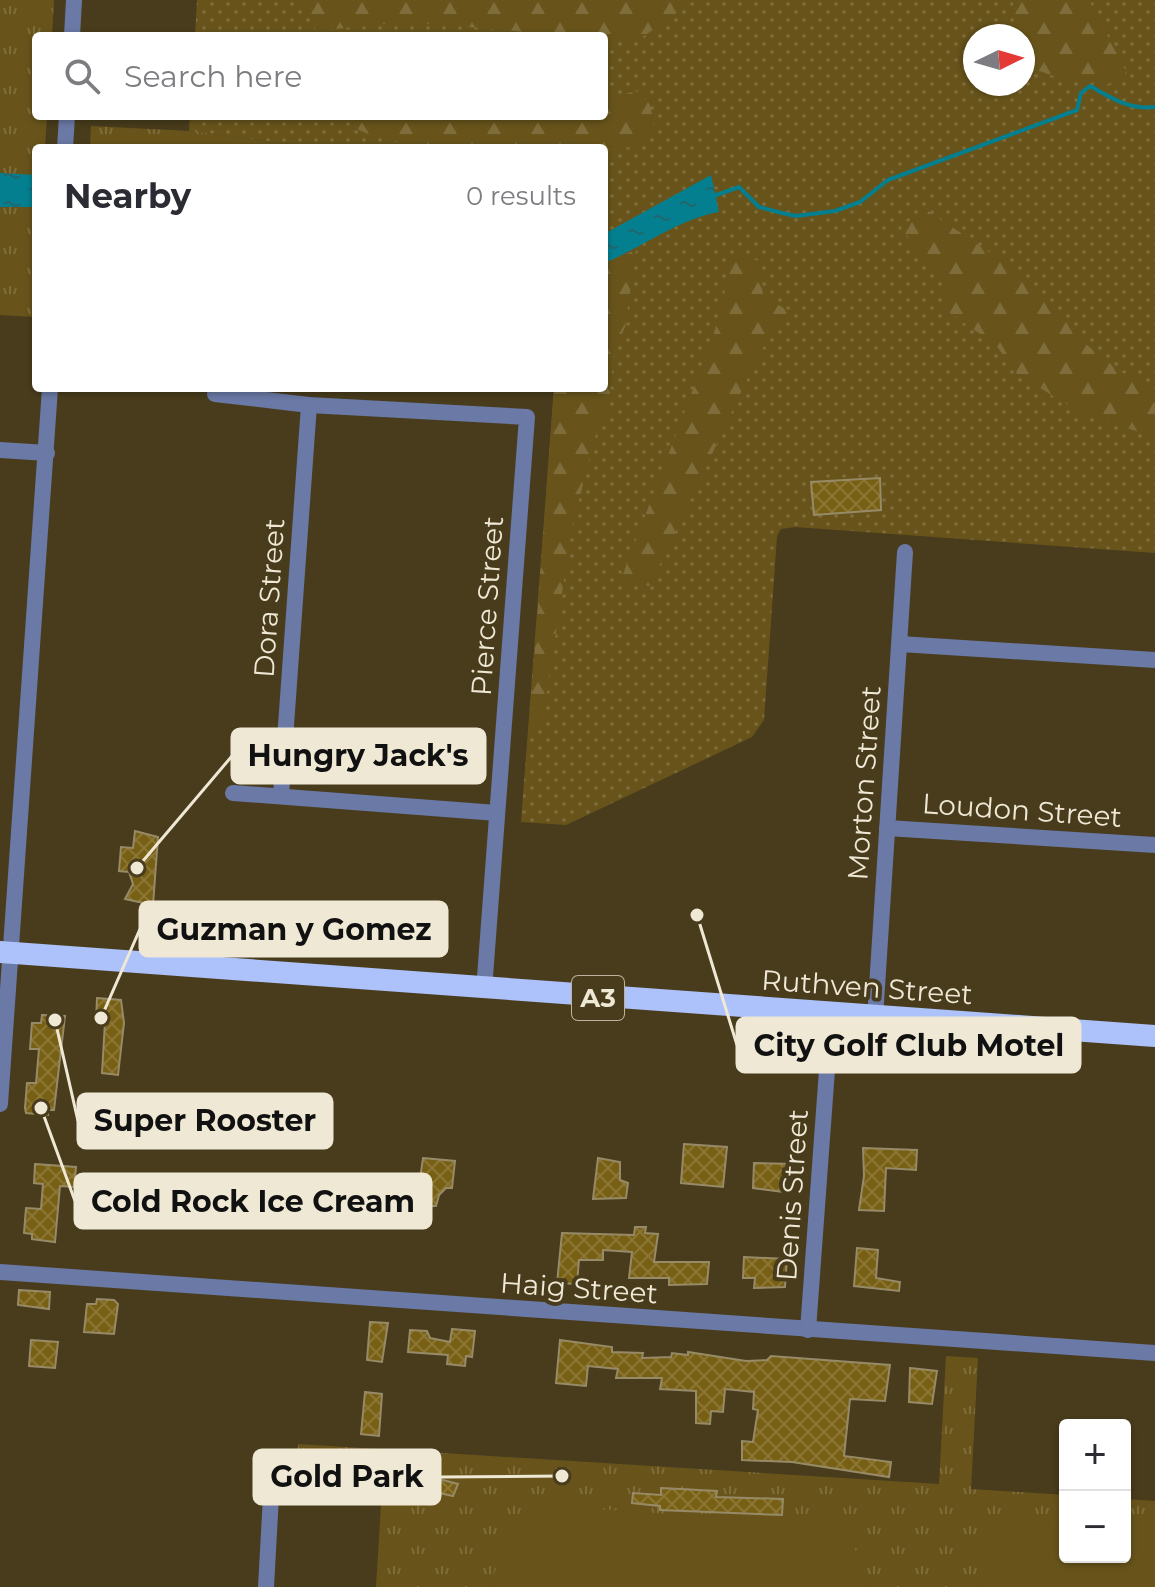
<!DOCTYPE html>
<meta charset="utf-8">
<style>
:root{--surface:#fff;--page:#f7f7f7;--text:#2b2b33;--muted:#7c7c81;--line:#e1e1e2}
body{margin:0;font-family:Montserrat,sans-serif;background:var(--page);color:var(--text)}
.controls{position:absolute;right:24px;bottom:24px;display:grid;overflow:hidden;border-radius:8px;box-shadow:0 2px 6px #0004}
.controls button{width:72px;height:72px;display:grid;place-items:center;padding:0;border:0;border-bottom:2px solid var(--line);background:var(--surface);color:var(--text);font:40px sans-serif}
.compass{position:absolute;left:963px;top:24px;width:72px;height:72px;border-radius:50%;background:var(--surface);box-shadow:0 2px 6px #0004;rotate:85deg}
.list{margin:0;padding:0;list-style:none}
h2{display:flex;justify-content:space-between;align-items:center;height:104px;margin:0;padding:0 32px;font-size:34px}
h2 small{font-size:26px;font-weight:400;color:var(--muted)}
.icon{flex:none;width:44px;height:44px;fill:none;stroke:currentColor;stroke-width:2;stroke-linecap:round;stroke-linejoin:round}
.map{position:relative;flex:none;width:1155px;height:1587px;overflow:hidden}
.search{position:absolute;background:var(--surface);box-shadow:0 2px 6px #0004;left:32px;top:32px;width:576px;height:88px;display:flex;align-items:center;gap:20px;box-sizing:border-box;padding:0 28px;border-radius:8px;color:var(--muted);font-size:30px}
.panel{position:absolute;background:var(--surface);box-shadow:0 2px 6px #0004;left:32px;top:144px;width:576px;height:248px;border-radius:8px}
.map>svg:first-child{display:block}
.grass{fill:url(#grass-dots);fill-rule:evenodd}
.forest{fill:url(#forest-firs)}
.park{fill:url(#park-tufts)}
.pitch{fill:#68541b}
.water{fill:url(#water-ripples)}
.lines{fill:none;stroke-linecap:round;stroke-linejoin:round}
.stream{stroke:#047f8f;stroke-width:4}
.building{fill:url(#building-cross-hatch);stroke:#978a67;stroke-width:2}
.minor{stroke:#6a79a5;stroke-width:16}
.tertiary{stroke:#6a79a5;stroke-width:16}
.trunk{stroke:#adc1fa;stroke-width:22}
.labels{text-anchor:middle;stroke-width:8;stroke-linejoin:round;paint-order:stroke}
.shield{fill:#483c1c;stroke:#bdb49e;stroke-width:2}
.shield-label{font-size:26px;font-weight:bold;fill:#efe8d5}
.street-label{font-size:28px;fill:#efe8d5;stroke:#483c1c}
.leader{fill:none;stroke:#efe8d5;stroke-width:3}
.callout-dot{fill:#efe8d5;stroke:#483c1c;stroke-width:3}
.callout{fill:#efe8d5;stroke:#efe8d5;stroke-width:3}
.callout-label{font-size:30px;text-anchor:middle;font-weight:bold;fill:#111}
</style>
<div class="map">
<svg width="1155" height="1587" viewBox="0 0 1155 1587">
<defs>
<pattern id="grass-dots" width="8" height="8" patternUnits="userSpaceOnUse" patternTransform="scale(2)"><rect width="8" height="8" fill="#68541b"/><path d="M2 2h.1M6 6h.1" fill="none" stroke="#7e6d3b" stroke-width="1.8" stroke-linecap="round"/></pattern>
<pattern id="forest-firs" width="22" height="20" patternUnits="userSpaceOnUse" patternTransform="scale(2)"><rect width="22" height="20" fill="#68541b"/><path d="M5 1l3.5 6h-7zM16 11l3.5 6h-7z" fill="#7e6d3b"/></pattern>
<pattern id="park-tufts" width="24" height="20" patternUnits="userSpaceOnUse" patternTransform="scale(2)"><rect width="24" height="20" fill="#68541b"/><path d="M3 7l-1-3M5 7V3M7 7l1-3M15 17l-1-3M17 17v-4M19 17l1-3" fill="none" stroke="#7e6d3b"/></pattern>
<pattern id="water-ripples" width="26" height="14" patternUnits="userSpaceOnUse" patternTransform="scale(2)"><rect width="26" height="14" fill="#047f8f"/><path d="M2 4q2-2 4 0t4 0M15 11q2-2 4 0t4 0" fill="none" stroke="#1f686f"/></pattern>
<pattern id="building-cross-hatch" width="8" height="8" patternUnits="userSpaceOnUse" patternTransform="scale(2)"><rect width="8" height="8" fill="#775f14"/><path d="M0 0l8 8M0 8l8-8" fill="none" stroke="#8b7635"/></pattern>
</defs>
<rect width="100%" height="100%" fill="#483c1c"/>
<path class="grass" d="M197,0H1155V553L795,527L781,529L777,536L764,720L752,737L566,825L521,822L554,388H604V148H322L189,131L190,116H604V36H195ZM975,36H1023V84H975Z"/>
<g class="forest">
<path d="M303,0H695L637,41L405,22L316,31Z"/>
<path d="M1013,0H1089L1127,73L1113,85L1059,78L1023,65V36H1015Z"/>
<path d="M636,91L650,103L655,133L637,146L604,151L435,148L375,137L357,129L343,117L604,116V100Z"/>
<path d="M925,209L1004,262L1045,297L1087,345L1119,371L1155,389V437L1079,412L1016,373L996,345L944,309L943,281L901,228Z"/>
<path d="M636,250L625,327L614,351L608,413L595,437L572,528L543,717L529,730L554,388H604V263Z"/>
<path d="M734,254L759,261L763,295L788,311L759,354L650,586L620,582L714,334Z"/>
</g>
<g class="park">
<path d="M0,0H54L52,36H36V116H47L45,148H36L35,317L0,315Z"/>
<path d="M91,126L189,131L322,148H90Z"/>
<path d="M946,1356L978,1358L971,1489L1065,1495V1557H1125V1499L1155,1501V1587H376L381,1505L295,1499L298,1444L939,1484Z"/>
</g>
<g class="pitch">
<path d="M530,1504L848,1527L867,1587H488L508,1541Z"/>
<path d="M980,1524L1065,1527V1557H1125V1529L1155,1530V1587H976Z"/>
</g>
<g class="water">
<path d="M0,173L36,175V207H0Z"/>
<path d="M711,175L719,212C678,219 642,248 604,263V234Z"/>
</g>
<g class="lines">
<path class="stream" d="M711,197L739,187L759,207L782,213L796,216L835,211L860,202L888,180L1077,110L1081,93L1090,86C1112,98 1129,110 1155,107"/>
</g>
<g class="building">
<path d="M880,478L881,510L814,515L811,482Z"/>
<path d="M135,831L158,837L153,905L125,899L133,884L129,872L119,871L121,847L133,848Z"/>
<path d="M97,998L121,1000L124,1023L118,1075L102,1073L105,1022L96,1021Z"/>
<path d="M42,1015L65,1016L54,1110H48V1115L26,1113L25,1108L27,1083H36L39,1049H30L32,1023H41Z"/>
<path d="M684,1144L727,1147L723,1187L681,1183Z"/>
<path d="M863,1148L917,1150L916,1170L886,1168L884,1211L859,1210L864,1176Z"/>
<path d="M423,1158L455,1161L452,1188H446L439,1195L436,1206H423L425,1194L418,1193Z"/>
<path d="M598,1158L620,1162V1180L628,1183L626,1198L593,1199Z"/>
<path d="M754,1163L794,1164L792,1193L753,1188Z"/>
<path d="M35,1164L76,1167L74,1187L60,1186L55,1242L32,1239V1234L24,1233L26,1208L41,1209L43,1184L34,1183Z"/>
<path d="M635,1227H646L645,1233L658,1234L654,1262H709L707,1284L669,1285V1278H629L632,1252L603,1250V1260H579L577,1284L557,1283L562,1233L634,1235Z"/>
<path d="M857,1248L878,1250L876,1278L900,1282L899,1291L854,1286Z"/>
<path d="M744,1257L787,1259L785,1287L754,1288L755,1278H743Z"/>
<path d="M19,1290L50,1292L49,1309L18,1305Z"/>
<path d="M97,1299L114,1300L118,1304L114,1334L84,1332L87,1304H96Z"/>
<path d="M370,1322L388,1323L382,1362L367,1360Z"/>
<path d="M452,1329L475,1331L472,1357L466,1356L465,1366L447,1364L448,1355L408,1352L410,1330L427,1331L430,1338L450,1342Z"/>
<path d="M31,1340L58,1342L55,1368L29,1366Z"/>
<path d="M560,1340L612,1347V1352L643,1353L642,1358L671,1357L672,1353L688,1355V1352L746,1361L767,1360L771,1356L890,1365L885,1401L850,1399L844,1456L891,1462L889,1477L792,1462L742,1460V1441L753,1442L758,1410L753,1409L754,1392L725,1389L723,1412L711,1411L710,1424L696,1423V1391L660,1389L662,1378H616L618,1369L588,1366L586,1386L556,1383Z"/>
<path d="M910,1368L937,1371L932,1404L909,1402Z"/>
<path d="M365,1392L382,1394L379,1436L361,1434Z"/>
<path d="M439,1479L458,1484L453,1496L435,1492Z"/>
<path d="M661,1488L717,1491L716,1497L783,1499L782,1515L660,1510V1506L632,1503L633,1493L661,1495Z"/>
</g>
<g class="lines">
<g class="minor">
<path d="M215,394L309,405L527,417L484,990"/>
<path d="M0,450L47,453"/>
<path d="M900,644L1155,660"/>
<path d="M233,793L497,813"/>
<path d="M281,795L309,405"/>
<path d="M887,828L1155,845"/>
<path d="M875,1018L905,552"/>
<path d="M0,1272L1155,1353"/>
<path d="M808,1330L831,1015"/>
<path d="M266,1587L272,1478"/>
</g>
<g class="tertiary">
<path d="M72,36L74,0"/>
<path d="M65,148L67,116"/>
<path d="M0,1104L50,388"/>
</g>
<path class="trunk" d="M0,952L1155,1036"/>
</g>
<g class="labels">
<rect class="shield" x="572" y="976" width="52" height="44" rx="6"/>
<g class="shield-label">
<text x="598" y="1007">A3</text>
</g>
<g class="street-label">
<text transform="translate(269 598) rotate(-86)" y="10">Dora Street</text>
<text transform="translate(487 606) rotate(-86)" y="10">Pierce Street</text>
<text transform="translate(864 783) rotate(-86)" y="10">Morton Street</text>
<text transform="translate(1022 810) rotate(4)" y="10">Loudon Street</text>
<text transform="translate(867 987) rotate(4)" y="10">Ruthven Street</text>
<text transform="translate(792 1195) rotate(-86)" y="10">Denis Street</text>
<text transform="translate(579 1288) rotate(4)" y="10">Haig Street</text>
</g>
</g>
<path class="leader" d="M137 868L232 756M101 1018L140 929M697 915L737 1045M55 1020L78 1121M41 1108L75 1201M562 1476L440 1477"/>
<g class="callout-dot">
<circle cx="137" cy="868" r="8"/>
<circle cx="101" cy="1018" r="8"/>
<circle cx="697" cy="915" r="8"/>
<circle cx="55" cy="1020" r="8"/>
<circle cx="41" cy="1108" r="8"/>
<circle cx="562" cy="1476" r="8"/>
</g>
<g class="callout">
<rect x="232" y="729" width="253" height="54" rx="8"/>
<rect x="140" y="902" width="307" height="54" rx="8"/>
<rect x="737" y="1018" width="343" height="54" rx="8"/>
<rect x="78" y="1094" width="254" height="54" rx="8"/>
<rect x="75" y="1174" width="356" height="54" rx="8"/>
<rect x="254" y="1450" width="186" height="54" rx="8"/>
</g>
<g class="callout-label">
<text x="358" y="766">Hungry Jack's</text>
<text x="294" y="940">Guzman y Gomez</text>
<text x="909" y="1056">City Golf Club Motel</text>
<text x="205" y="1131">Super Rooster</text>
<text x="253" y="1212">Cold Rock Ice Cream</text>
<text x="347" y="1487">Gold Park</text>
</g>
</svg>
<div class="controls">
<button>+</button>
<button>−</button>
</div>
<svg class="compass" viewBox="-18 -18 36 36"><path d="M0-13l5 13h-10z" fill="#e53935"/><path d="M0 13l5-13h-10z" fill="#7c7c81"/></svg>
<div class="search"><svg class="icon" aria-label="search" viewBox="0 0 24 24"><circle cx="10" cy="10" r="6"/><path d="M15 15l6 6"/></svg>Search here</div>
<section class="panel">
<h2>Nearby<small>0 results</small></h2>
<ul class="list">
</ul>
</section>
</div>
